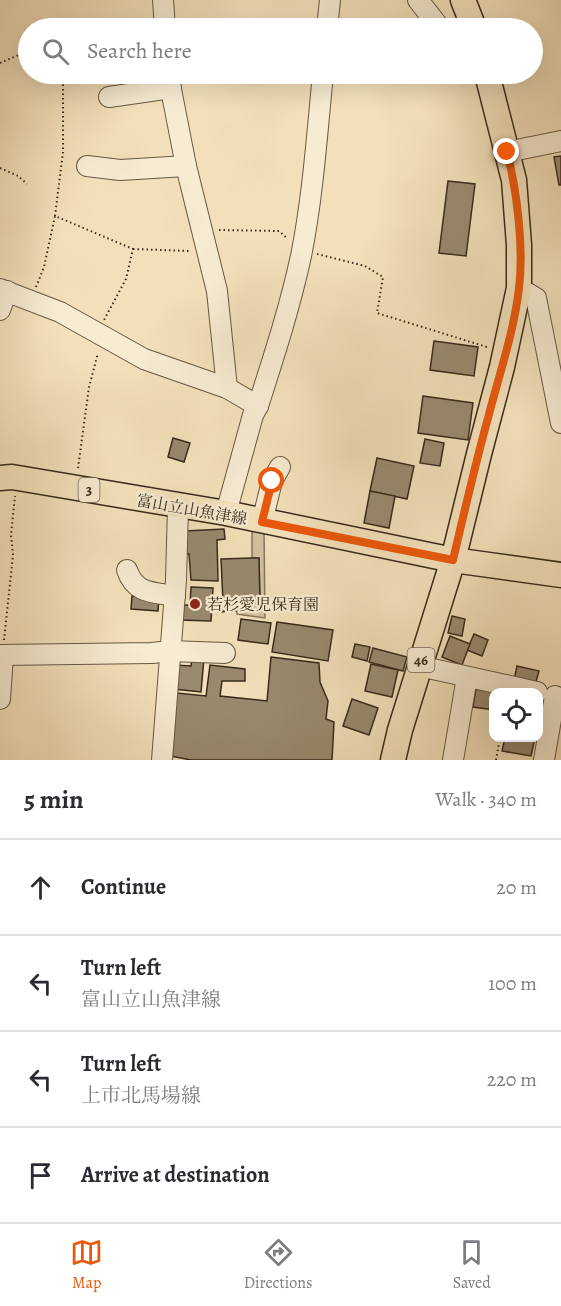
<!DOCTYPE html>
<meta charset="utf-8">
<style>
:root{--surface:#fff;--page:#f2f2f3;--text:#2b2b33;--muted:#7c7c81;--line:#e1e1e2;--accent:#ea580c}
body{margin:0;font-family:Alegreya,"Noto Serif JP",serif;background:var(--page);color:var(--text)}
.controls{position:absolute;right:18px;bottom:18px;display:grid;overflow:hidden;border-radius:12px;box-shadow:0 6px 24px #0002}
.controls button{width:54px;height:54px;display:grid;place-items:center;padding:0;border:0;border-bottom:2px solid var(--line);background:var(--surface);color:var(--text);font:30px sans-serif}
.stop{position:absolute;width:18px;height:18px;margin:-14px;border:4px solid #ea580c;border-radius:50%;background:#fff}
.stop.end{background:#ea580c;border-color:#fff;box-shadow:0 2px 6px #0008}
.list{margin:0;padding:0;list-style:none}
h2{display:flex;justify-content:space-between;align-items:center;height:78px;margin:0;padding:0 24px;font-size:26px}
h2 small{font-size:20px;font-weight:400;color:var(--muted)}
.list li{display:grid;grid-template-columns:39px 1fr auto;gap:18px;align-items:center;box-sizing:border-box;height:96px;padding:0 24px;border-top:2px solid var(--line)}
.list b{display:block;font-size:22px;white-space:nowrap}
.list p{margin:0;font-size:20px;white-space:nowrap;color:var(--muted)}
.list em{font-size:20px;font-style:normal;color:var(--muted)}
.icon{flex:none;width:33px;height:33px;fill:none;stroke:currentColor;stroke-width:2;stroke-linecap:round;stroke-linejoin:round}
.map{position:relative;flex:none;width:561px;height:760px;overflow:hidden}
.search{position:absolute;background:var(--surface);box-shadow:0 6px 24px #0002;left:18px;right:18px;top:18px;height:66px;display:flex;align-items:center;gap:15px;box-sizing:border-box;padding:0 21px;border-radius:33px;color:var(--muted);font-size:22px}
.sheet{height:462px;background:var(--surface)}
nav{display:flex;justify-content:space-around;align-items:center;box-sizing:border-box;height:84px;border-top:2px solid var(--line);background:var(--surface);font-size:16px;color:var(--muted)}
nav a{display:grid;justify-items:center;gap:3px}
nav .on{color:var(--accent)}
.map>svg:first-child{display:block}
.green{fill:#d3c19f;stroke:#85765d;stroke-width:1.5}
.building{fill:#99896e;stroke:#372a1b;stroke-width:1.5}
.lines{fill:none;stroke-linecap:round;stroke-linejoin:round}
.minor-casing{stroke:#665843;stroke-width:22}
.major-casing{stroke:#372a1b;stroke-width:27}
.path{stroke:#372a1b;stroke-width:2;stroke-dasharray:1.5 3;stroke-linecap:butt}
.minor{stroke:#f7ebd2;stroke-width:20}
.major{stroke:#f3e0ba;stroke-width:24}
.route{stroke:#ea580c;stroke-width:8}
.poi-dot{fill:#8f2418;stroke:#f7ebd2;stroke-width:2}
.labels{text-anchor:middle;stroke-width:4.5;stroke-linejoin:round;paint-order:stroke}
.shield{fill:#f7ebd2;stroke:#716452;stroke-width:1.5}
.shield-label{font-size:15px;font-weight:bold;fill:#372a1b}
.street-label{font-size:16px;fill:#372a1b;stroke:#f7ebd2}
.poi-label{font-size:16px;fill:#372a1b;stroke:#f7ebd2;text-anchor:start}
</style>
<div class="map">
<svg width="561" height="760" viewBox="0 0 561 760">
<rect width="100%" height="100%" fill="#f3e0ba"/>
<filter id="stains"><feTurbulence type="fractalNoise" baseFrequency=".00333" numOctaves="4"/><feColorMatrix values="0 0 0 0 .2 0 0 0 0 .09 0 0 0 0 .02 0 0 0 .5 -.17"/></filter>
<radialGradient id="worn" r=".72"><stop offset=".6" stop-color="#630" stop-opacity="0"/><stop offset="1" stop-color="#630" stop-opacity=".3"/></radialGradient>
<path class="green" d="M252,528L264,531L265,618L237,614V604L260,602L259,558H252Z"/>
<g class="building">
<path d="M561,156V185H559L554,157Z"/>
<path d="M448,181L475,184L466,256L439,253Z"/>
<path d="M434,341L478,347L474,376L430,370Z"/>
<path d="M423,396L473,403L468,440L418,433Z"/>
<path d="M173,438L190,443L184,462L168,457Z"/>
<path d="M425,439L444,443L440,466L420,463Z"/>
<path d="M377,458L414,466L407,499L370,491Z"/>
<path d="M370,491L395,496L389,528L364,523Z"/>
<path d="M224,529L225,539L217,540L218,581L191,580L189,554H184L185,531Z"/>
<path d="M252,558H259L260,603L237,604V611L218,612V602H223L221,559Z"/>
<path d="M191,587L213,588L211,621L180,620L181,605H190Z"/>
<path d="M132,596L159,598L158,611L131,609Z"/>
<path d="M452,616L465,619L462,636L448,633Z"/>
<path d="M241,619L271,623L268,644L238,640Z"/>
<path d="M277,622L333,630L328,661L272,652Z"/>
<path d="M474,634L488,640L482,656L467,650Z"/>
<path d="M450,636L470,644L462,665L442,657Z"/>
<path d="M355,644L370,647L367,661L352,657Z"/>
<path d="M373,648L407,657L403,671L369,662Z"/>
<path d="M192,657L204,658L201,692L173,689L175,665L191,666Z"/>
<path d="M271,657L319,663L320,682L328,701L326,719L334,722L332,760H191L170,756L177,693L206,696L210,665L245,669V681H222L220,696L267,701Z"/>
<path d="M371,664L398,670L392,697L365,691Z"/>
<path d="M517,666L539,671L535,685L514,680Z"/>
<path d="M476,689L495,692L494,710L473,707Z"/>
<path d="M352,699L378,708L369,735L343,726Z"/>
<path d="M505,738H535L531,756L502,751Z"/>
</g>
<g class="lines">
<g class="minor-casing">
<g id="minor">
<path d="M163,0L165,28"/>
<path d="M418,0L440,28"/>
<path d="M327,28L330,0"/>
<path d="M168,74L186,166L217,291L227,388"/>
<path d="M109,97L171,88"/>
<path d="M507,152L561,141"/>
<path d="M87,166L120,170L186,166"/>
<path d="M519,288L536,298L561,423"/>
<path d="M0,289L60,312L144,359L227,388L258,406"/>
<path d="M0,310L7,291"/>
<path d="M226,513L253,415L258,406C274,356 290,307 301,256C313,196 317,134 323,74"/>
<path d="M262,522L272,481L280,467"/>
<path d="M127,570C135,594 153,592 175,596"/>
<path d="M0,655L152,653L170,651L225,653"/>
<path d="M419,666L537,692"/>
<path d="M0,699L3,655"/>
<path d="M162,760L176,580L178,507"/>
<path d="M453,760L467,677"/>
<path d="M544,760L555,696"/>
</g>
</g>
<g class="major-casing">
<g id="major">
<path d="M463,0L474,28"/>
<path d="M0,478L12,477L226,513L453,560L561,575"/>
<path d="M393,760L400,730L453,560L479,454L502,367L519,288V245L514,180L487,74"/>
</g>
</g>
<g class="path">
<path d="M0,63L28,51"/>
<path d="M0,168L18,176L27,184"/>
<path d="M55,216L63,152V74"/>
<path d="M219,230L279,231L288,239"/>
<path d="M133,249L190,251"/>
<path d="M317,254L365,266L383,277L377,313L487,347"/>
<path d="M36,287L44,267L55,216L133,249L126,279L104,320"/>
<path d="M78,468L89,387L98,353"/>
<path d="M4,640L13,555L11,535L15,496"/>
<path d="M496,760L500,738"/>
</g>
<use href="#minor" class="minor"/>
<use href="#major" class="major"/>
</g>
<g class="lines">
<path class="route" d="M272,481L262,522L453,560C464,513 475,465 488,418C499,375 514,332 519,288C524,248 517,191 507,152"/>
</g>
<circle class="poi-dot" cx="195" cy="604" r="6"/>
<g class="labels">
<g class="shield">
<rect x="78.5" y="478" width="21" height="24" rx="4.5"/>
<rect x="407.5" y="648" width="27" height="24" rx="4.5"/>
</g>
<g class="shield-label">
<text x="89" y="495">3</text>
<text x="421" y="665">46</text>
</g>
<g class="street-label">
<text transform="translate(192 509) rotate(10)" y="6">富山立山魚津線</text>
</g>
<g class="poi-label">
<text x="207" y="610">若杉愛児保育園</text>
</g>
</g>
<rect width="100%" height="100%" filter="url(#stains)"/>
<rect width="100%" height="100%" fill="url(#worn)"/>
</svg>
<div class="controls">
<button><svg class="icon" aria-label="locate" viewBox="0 0 24 24"><circle cx="12" cy="12" r="6"/><path d="M12 2v4M12 18v4M2 12h4M18 12h4"/></svg></button>
</div>
<div class="stop" style="left:272px;top:481px"></div>
<div class="stop end" style="left:507px;top:152px"></div>
<div class="search"><svg class="icon" aria-label="search" viewBox="0 0 24 24"><circle cx="10" cy="10" r="6"/><path d="M15 15l6 6"/></svg>Search here</div>
</div>
<section class="sheet">
<h2>5 min<small>Walk · 340 m</small></h2>
<ul class="list">
<li><svg class="icon" aria-label="ahead" viewBox="0 0 24 24"><path d="M12 20V5M6 11l6-6 6 6"/></svg><div><b>Continue</b></div><em>20 m</em></li>
<li><svg class="icon" aria-label="left" viewBox="0 0 24 24"><path d="M17 20v-9H6M10 6l-5 5 5 5"/></svg><div><b>Turn left</b><p>富山立山魚津線</p></div><em>100 m</em></li>
<li><svg class="icon" aria-label="left" viewBox="0 0 24 24"><path d="M17 20v-9H6M10 6l-5 5 5 5"/></svg><div><b>Turn left</b><p>上市北馬場線</p></div><em>220 m</em></li>
<li><svg class="icon" aria-label="arrive" viewBox="0 0 24 24"><path d="M6 21V4h12l-3 4 3 4H6"/></svg><div><b>Arrive at destination</b></div></li>
</ul>
</section>
<nav>
<a class="on"><svg class="icon" aria-label="map" viewBox="0 0 24 24"><path d="M3 6l6-2 6 2 6-2v14l-6 2-6-2-6 2zM9 4v14M15 6v14"/></svg>Map</a>
<a><svg class="icon" aria-label="directions" viewBox="0 0 24 24"><path d="M12 3l9 9-9 9-9-9zM9 14v-3h6M13 9l2 2-2 2"/></svg>Directions</a>
<a><svg class="icon" aria-label="saved" viewBox="0 0 24 24"><path d="M7 4h10v16l-5-4-5 4z"/></svg>Saved</a>
</nav>
